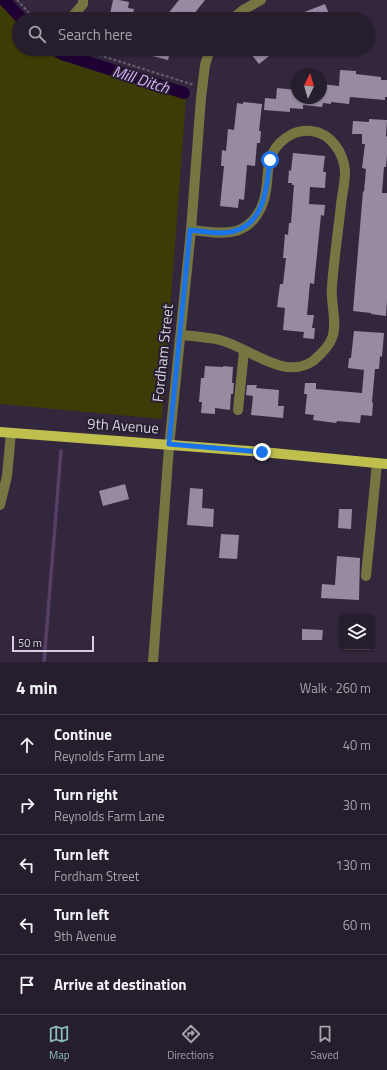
<!DOCTYPE html>
<meta charset="utf-8">
<style>
:root{--surface:#261d2d;--page:#2e2635;--text:#f1f3f6;--muted:#a4a2aa;--line:#423b49;--accent:#8bbbb9}
body{margin:0;font-family:"Titillium Web",sans-serif;background:var(--page);color:var(--text)}
.controls{position:absolute;right:12px;bottom:12px;display:grid;overflow:hidden;border-radius:6px;box-shadow:0 1px 3px #0004}
.controls button{width:36px;height:36px;display:grid;place-items:center;padding:0;border:0;border-bottom:1px solid var(--line);background:var(--surface);color:var(--text);font:20px sans-serif}
.compass{position:absolute;left:291px;top:68px;width:36px;height:36px;border-radius:50%;background:var(--surface);box-shadow:0 1px 3px #0004;rotate:5deg}
.scale{position:absolute;left:12px;bottom:10px;width:82px;box-sizing:border-box;padding-left:4px;border:2px solid #d6d0dd;border-top:0;font-size:11px;line-height:14px;white-space:nowrap;color:#d6d0dd;-webkit-text-stroke:3px #281e31;paint-order:stroke}
.stop{position:absolute;width:12px;height:12px;margin:-9px;border:3px solid #1a73e8;border-radius:50%;background:#fff}
.stop.end{background:#1a73e8;border-color:#fff;box-shadow:0 1px 4px #0008}
.list{margin:0;padding:0;list-style:none}
h2{display:flex;justify-content:space-between;align-items:center;height:52px;margin:0;padding:0 16px;font-size:17px}
h2 small{font-size:13px;font-weight:400;color:var(--muted)}
.list li{display:grid;grid-template-columns:26px 1fr auto;gap:12px;align-items:center;box-sizing:border-box;height:60px;padding:0 16px;border-top:1px solid var(--line)}
.list b{display:block;font-size:15px;white-space:nowrap}
.list p{margin:0;font-size:13px;white-space:nowrap;color:var(--muted)}
.list em{font-size:13px;font-style:normal;color:var(--muted)}
.icon{flex:none;width:22px;height:22px;fill:none;stroke:currentColor;stroke-width:2;stroke-linecap:round;stroke-linejoin:round}
.map{position:relative;flex:none;width:387px;height:662px;overflow:hidden}
.search{position:absolute;background:var(--surface);box-shadow:0 1px 3px #0004;left:12px;right:12px;top:12px;height:44px;display:flex;align-items:center;gap:10px;box-sizing:border-box;padding:0 14px;border-radius:22px;color:var(--muted);font-size:15px}
.sheet{height:352px;background:var(--surface)}
nav{display:flex;justify-content:space-around;align-items:center;box-sizing:border-box;height:56px;border-top:1px solid var(--line);background:var(--surface);font-size:11px;color:var(--muted)}
nav a{display:grid;justify-items:center;gap:2px}
nav .on{color:var(--accent)}
.map>svg:first-child{display:block}
.green{fill:#3c3c07}
.lines{fill:none;stroke-linecap:round;stroke-linejoin:round}
.stream{stroke:#573e67;stroke-width:3.5}
.canal{stroke:#200034;stroke-width:12}
.building{fill:#978ba3}
.path{stroke:#695f72;stroke-width:2;stroke-dasharray:3 2;stroke-linecap:butt}
.minor{stroke:#767643;stroke-width:10}
.major{stroke:#bfbf4e;stroke-width:10}
.route{stroke:#1a73e8;stroke-width:5}
.labels{text-anchor:middle;stroke-width:4;stroke-linejoin:round;paint-order:stroke}
.street-label{font-size:15px;fill:#d6d0dd;stroke:#281e31}
.water-label{font-size:16px;font-style:italic;fill:#d2adf3;stroke:#281e31}
</style>
<div class="map">
<svg width="387" height="662" viewBox="0 0 387 662">
<rect width="100%" height="100%" fill="#32273c"/>
<path class="green" d="M0,2L19,22V49H45L51,55L186,98L162,419L0,404Z"/>
<g class="lines">
<path class="stream" d="M44,662L61,451"/>
<g class="canal">
<path d="M4,0L22,19"/>
<path d="M54,49L62,54L184,93"/>
</g>
</g>
<g class="building">
<path d="M113,0H119L129,2L128,8L134,9L132,19H109Z"/>
<path d="M179,0H205L190,19H171L167,15Z"/>
<path d="M325,4L331,19H289V18Z"/>
<path d="M137,49H171L168,60L136,52Z"/>
<path d="M247,49H278L259,64Z"/>
<path d="M340,70L356,71V74L381,77V80H387V97H385V100L350,97L349,104L331,102V104L323,103L322,107L303,105V109L290,108V112L264,110L265,98L276,99L277,88L297,90V98H321V84L339,86Z"/>
<path d="M243,102L262,104L259,131H261L260,143H257L255,166L247,165L244,200L239,199L238,208L220,206L224,166H221L222,150L226,151L228,129L234,130L237,103L243,104Z"/>
<path d="M369,119L387,120L386,136L387,137V155L386,167H384L382,193H387V300L386,316L371,314V313L353,311L363,191L364,192L366,169L362,168L365,144H362V134H352L353,121L369,122Z"/>
<path d="M293,153L325,156L323,172H326L325,188L310,187L309,204L325,205L324,216L321,215L314,284L310,283L307,315H314L312,328H315L314,339L303,338L304,332L283,330L285,308L277,307L280,284H283L286,258H283L285,234L288,235L289,223H291L294,185H292V183H288L289,170L291,171Z"/>
<path d="M354,331L384,333L382,357L380,356L379,369H375L372,402L373,403L372,416L361,415L360,423L337,421L336,423L313,420L314,415L305,414L307,394H304L305,383H316V389L362,393L364,370L348,368L349,358H351Z"/>
<path d="M205,366L223,367V366L233,367L232,383H234L233,394H231L230,410L215,408V414L201,413L202,402H199L201,378H204Z"/>
<path d="M247,385H257L256,388L279,390L278,406H284L283,418L251,415L253,396L246,395Z"/>
<path d="M125,484L129,499L103,506L99,491Z"/>
<path d="M190,488L203,489L202,508L214,509L213,527L187,525Z"/>
<path d="M339,509H352L351,529L338,528Z"/>
<path d="M221,534L239,535L237,559L219,558Z"/>
<path d="M337,556L360,558L359,600L321,598L322,584L335,585Z"/>
<path d="M302,629L323,630L322,640H302Z"/>
</g>
<g class="lines">
<g class="path">
<path d="M17,0L35,19"/>
<path d="M80,49L194,85"/>
</g>
<g class="minor">
<path d="M71,18L83,4V0"/>
<path d="M232,19L243,10L261,0"/>
<path d="M181,335C193,336 207,337 220,340C248,347 284,381 313,361C320,355 329,347 332,338C338,323 330,302 332,286C334,259 338,232 341,205C342,195 345,183 345,172C344,153 331,133 311,131C293,129 275,142 270,160C267,169 268,180 266,190C264,207 254,226 236,231C221,235 205,231 191,230"/>
<path d="M238,410L244,351"/>
<path d="M0,505L7,476L11,433"/>
<path d="M366,576L377,463"/>
<path d="M153,662L169,447L191,230L201,98L205,65L210,49"/>
</g>
<path class="major" d="M0,432L262,452L387,464"/>
</g>
<g class="lines">
<path class="route" d="M262,452L169,444L190,230C201,231 211,233 221,233C264,232 266,192 270,160"/>
</g>
<g class="labels">
<g class="street-label">
<text transform="translate(163 353) rotate(-84)" y="5">Fordham Street</text>
<text transform="translate(123 426) rotate(4)" y="5">9th Avenue</text>
</g>
<g class="water-label">
<text transform="translate(141 79) rotate(18)" y="6">Mill Ditch</text>
</g>
</g>
</svg>
<div class="controls">
<button><svg class="icon" aria-label="layers" viewBox="0 0 24 24"><path d="M12 4l9 5-9 5-9-5zM3 14l9 5 9-5"/></svg></button>
</div>
<svg class="compass" viewBox="-18 -18 36 36"><path d="M0-13l5 13h-10z" fill="#e53935"/><path d="M0 13l5-13h-10z" fill="#a4a2aa"/></svg>
<div class="scale">50 m</div>
<div class="stop" style="left:270px;top:160px"></div>
<div class="stop end" style="left:262px;top:452px"></div>
<div class="search"><svg class="icon" aria-label="search" viewBox="0 0 24 24"><circle cx="10" cy="10" r="6"/><path d="M15 15l6 6"/></svg>Search here</div>
</div>
<section class="sheet">
<h2>4 min<small>Walk · 260 m</small></h2>
<ul class="list">
<li><svg class="icon" aria-label="ahead" viewBox="0 0 24 24"><path d="M12 20V5M6 11l6-6 6 6"/></svg><div><b>Continue</b><p>Reynolds Farm Lane</p></div><em>40 m</em></li>
<li><svg class="icon" aria-label="right" viewBox="0 0 24 24"><path d="M7 20v-9h11M14 6l5 5-5 5"/></svg><div><b>Turn right</b><p>Reynolds Farm Lane</p></div><em>30 m</em></li>
<li><svg class="icon" aria-label="left" viewBox="0 0 24 24"><path d="M17 20v-9H6M10 6l-5 5 5 5"/></svg><div><b>Turn left</b><p>Fordham Street</p></div><em>130 m</em></li>
<li><svg class="icon" aria-label="left" viewBox="0 0 24 24"><path d="M17 20v-9H6M10 6l-5 5 5 5"/></svg><div><b>Turn left</b><p>9th Avenue</p></div><em>60 m</em></li>
<li><svg class="icon" aria-label="arrive" viewBox="0 0 24 24"><path d="M6 21V4h12l-3 4 3 4H6"/></svg><div><b>Arrive at destination</b></div></li>
</ul>
</section>
<nav>
<a class="on"><svg class="icon" aria-label="map" viewBox="0 0 24 24"><path d="M3 6l6-2 6 2 6-2v14l-6 2-6-2-6 2zM9 4v14M15 6v14"/></svg>Map</a>
<a><svg class="icon" aria-label="directions" viewBox="0 0 24 24"><path d="M12 3l9 9-9 9-9-9zM9 14v-3h6M13 9l2 2-2 2"/></svg>Directions</a>
<a><svg class="icon" aria-label="saved" viewBox="0 0 24 24"><path d="M7 4h10v16l-5-4-5 4z"/></svg>Saved</a>
</nav>
